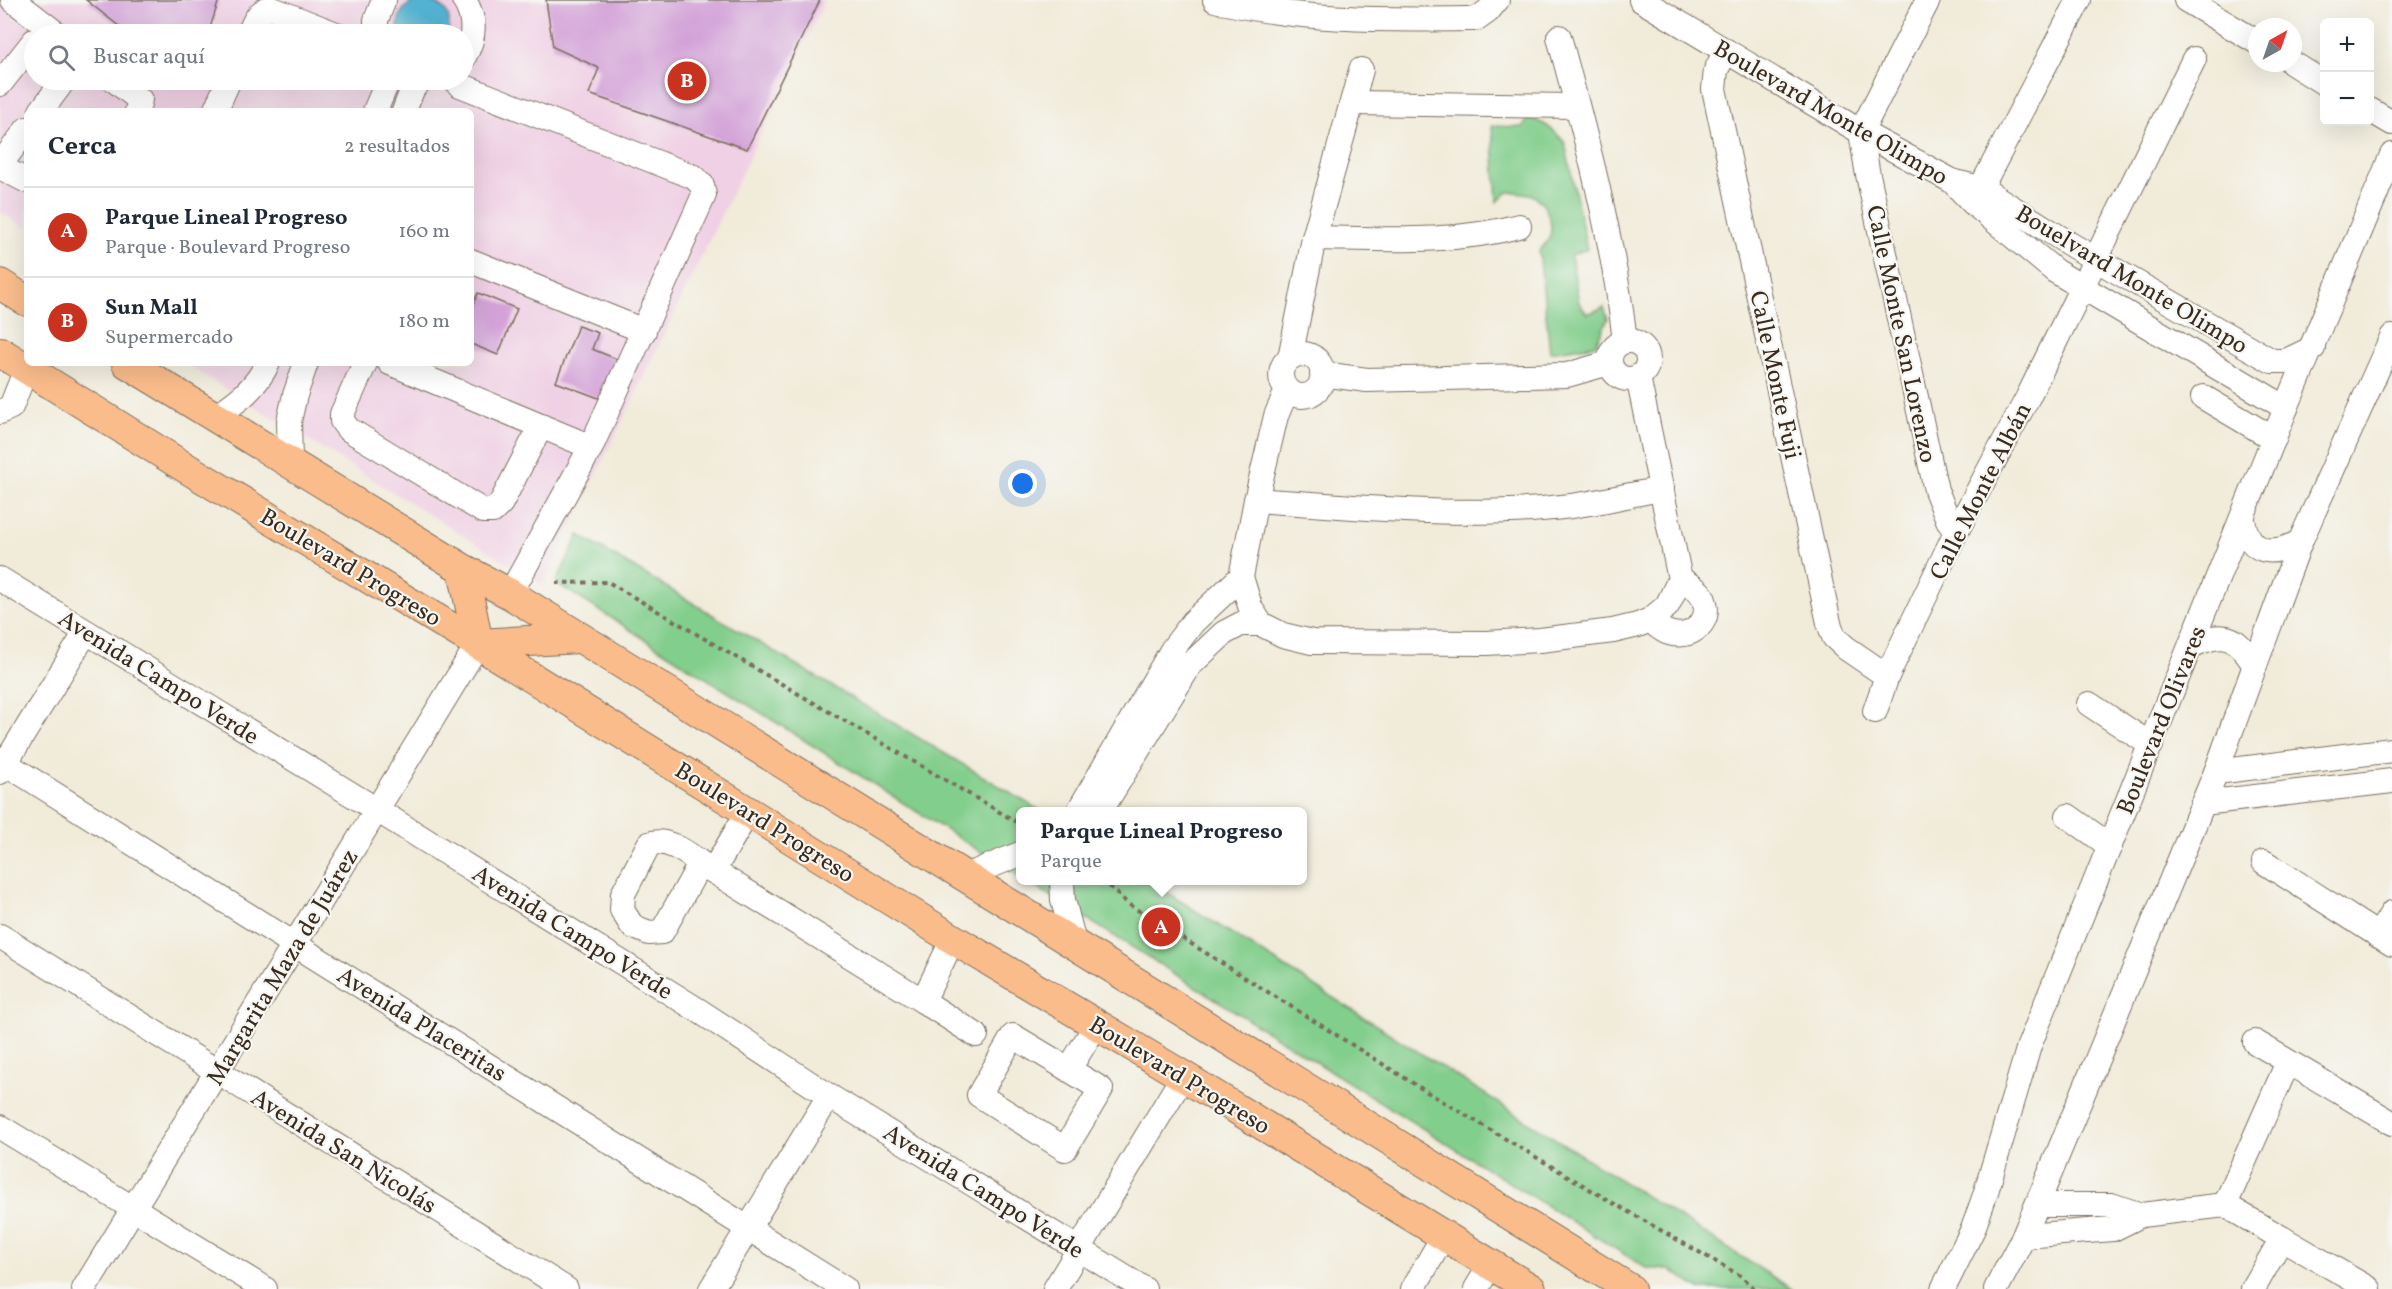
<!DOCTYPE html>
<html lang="es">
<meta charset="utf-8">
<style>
:root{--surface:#fff;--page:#f2f2f3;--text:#1f2937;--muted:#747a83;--line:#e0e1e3;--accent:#c8321e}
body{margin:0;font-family:Vollkorn,serif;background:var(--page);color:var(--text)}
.controls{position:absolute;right:18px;top:18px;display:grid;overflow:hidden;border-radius:9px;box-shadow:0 6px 24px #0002}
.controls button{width:54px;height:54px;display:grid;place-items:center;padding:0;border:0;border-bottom:2px solid var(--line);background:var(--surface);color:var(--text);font:30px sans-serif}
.compass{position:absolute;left:2248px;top:18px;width:54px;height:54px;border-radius:50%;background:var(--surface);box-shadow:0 6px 24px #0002;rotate:40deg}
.you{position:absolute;left:1023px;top:484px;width:21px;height:21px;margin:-15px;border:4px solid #fff;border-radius:50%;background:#1a73e8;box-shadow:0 0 0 9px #1a73e833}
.badge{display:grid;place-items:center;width:39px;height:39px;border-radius:50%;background:var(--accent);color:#fff;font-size:20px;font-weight:700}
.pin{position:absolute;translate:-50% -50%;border:3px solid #fff;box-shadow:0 2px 6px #0006}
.popup{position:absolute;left:1016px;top:807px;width:291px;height:78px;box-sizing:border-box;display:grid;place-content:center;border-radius:9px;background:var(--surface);filter:drop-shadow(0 2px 4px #0005);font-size:20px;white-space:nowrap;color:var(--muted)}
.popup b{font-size:22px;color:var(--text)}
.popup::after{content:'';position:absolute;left:50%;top:100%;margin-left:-12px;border:12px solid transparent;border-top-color:var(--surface)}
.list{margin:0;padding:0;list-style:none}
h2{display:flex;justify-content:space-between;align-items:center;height:78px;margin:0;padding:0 24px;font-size:26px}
h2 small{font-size:20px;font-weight:400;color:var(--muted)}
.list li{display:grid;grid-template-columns:39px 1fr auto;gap:18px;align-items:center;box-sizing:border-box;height:90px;padding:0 24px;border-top:2px solid var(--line)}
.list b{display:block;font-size:22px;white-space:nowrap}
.list p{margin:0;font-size:20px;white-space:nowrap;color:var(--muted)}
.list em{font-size:20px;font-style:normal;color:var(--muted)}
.icon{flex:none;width:33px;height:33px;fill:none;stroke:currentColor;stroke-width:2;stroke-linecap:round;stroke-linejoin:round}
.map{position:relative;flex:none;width:2392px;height:1289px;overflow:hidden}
.search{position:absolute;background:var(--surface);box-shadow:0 6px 24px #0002;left:24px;top:24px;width:450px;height:66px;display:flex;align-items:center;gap:15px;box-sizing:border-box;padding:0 21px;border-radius:33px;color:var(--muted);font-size:22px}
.panel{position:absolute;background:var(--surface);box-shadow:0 6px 24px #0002;left:24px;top:108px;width:450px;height:258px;border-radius:9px}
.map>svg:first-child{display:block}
.built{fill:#f0d0e4;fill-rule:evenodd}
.green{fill:#82ce8c;stroke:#5e7c55;stroke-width:1.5}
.water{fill:#53b2d2;stroke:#476e78;stroke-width:1.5}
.building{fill:#d3a2d8}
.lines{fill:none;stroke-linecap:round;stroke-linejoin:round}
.minor-casing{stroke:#7b6e5f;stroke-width:26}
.major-casing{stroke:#7b6e5f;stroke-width:32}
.path{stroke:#7b6e5f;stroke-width:4;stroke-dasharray:4.5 4.5;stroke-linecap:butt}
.minor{stroke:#fff;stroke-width:24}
.major{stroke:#fabc8b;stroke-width:30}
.labels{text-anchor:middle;stroke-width:4.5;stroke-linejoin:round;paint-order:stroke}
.street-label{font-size:24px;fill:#3b2a1e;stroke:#f6f6f2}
</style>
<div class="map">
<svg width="2392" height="1289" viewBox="0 0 2392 1289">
<rect width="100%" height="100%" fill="#f6f6f2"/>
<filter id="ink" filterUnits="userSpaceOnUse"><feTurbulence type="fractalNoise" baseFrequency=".0167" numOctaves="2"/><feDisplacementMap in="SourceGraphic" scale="12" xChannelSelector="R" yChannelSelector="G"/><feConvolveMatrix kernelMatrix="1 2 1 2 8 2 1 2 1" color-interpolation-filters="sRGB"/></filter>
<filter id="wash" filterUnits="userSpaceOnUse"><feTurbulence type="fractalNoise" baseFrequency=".008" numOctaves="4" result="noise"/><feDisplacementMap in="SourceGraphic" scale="24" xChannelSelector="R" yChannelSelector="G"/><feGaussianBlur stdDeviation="1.35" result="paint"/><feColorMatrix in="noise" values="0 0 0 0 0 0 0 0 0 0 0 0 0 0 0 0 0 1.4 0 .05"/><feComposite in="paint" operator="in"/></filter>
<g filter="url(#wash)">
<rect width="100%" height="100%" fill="#f1ebd9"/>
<path class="built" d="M0,0H825L543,585L184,363H471V111H27V228L0,212ZM34,34H464V80H34Z"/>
<g class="green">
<path d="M1528,118C1545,122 1554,130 1565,143L1587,249L1571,255L1579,303L1587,314L1604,307L1608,319L1595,345L1550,352L1539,251C1542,247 1548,242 1550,236C1554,222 1545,201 1532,195C1524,192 1517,192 1508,192L1497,202L1492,126L1523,127Z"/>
<path d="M579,535L1041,811L1020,812V877L556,583Z"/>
<path d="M1026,881H1149L1792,1289H1700L1670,1270L1646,1268Z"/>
</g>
<path class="water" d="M416,0C438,0 455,10 447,34H399C396,18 401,7 416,0Z"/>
<g id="blocks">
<g class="building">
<path d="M86,0H219L208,34H129Z"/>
<path d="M546,0H820L747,149L589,94L599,68L553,47Z"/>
<path d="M478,293L517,309L498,355L471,344V309Z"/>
<path d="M578,326L598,333L592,349L619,360L604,400L556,382Z"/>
</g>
</g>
</g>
<g filter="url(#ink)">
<use href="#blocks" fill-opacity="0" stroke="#7b6e5f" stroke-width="1.5"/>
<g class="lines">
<g class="minor-casing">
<g id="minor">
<path d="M13,0L57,34"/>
<path d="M1215,0C1301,22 1389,20 1477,19L1488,11L1497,0"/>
<path d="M1641,0L1861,132L1952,181L1973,203L2055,271L2286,408"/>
<path d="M1928,0L1861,132L1867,170L1936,490L1949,522L1956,532"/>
<path d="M2186,0L2257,42"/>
<path d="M249,34C254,22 257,12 270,8L336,34"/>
<path d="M376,34V20L384,0"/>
<path d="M1559,37C1586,137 1613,237 1625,341"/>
<path d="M1726,51L1716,70L1714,89L1829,623L1834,637L1846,648L1887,676"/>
<path d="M464,57C475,38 476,19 464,0"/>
<path d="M2292,63L2324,83"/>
<path d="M114,80L140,100L137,111"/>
<path d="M454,80L460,85L694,177L702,185L704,195L591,447L510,594"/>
<path d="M0,84L34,41"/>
<path d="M1353,103L1577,106"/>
<path d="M2370,110L2392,123"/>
<path d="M41,111L64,80"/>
<path d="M215,111L229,80"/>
<path d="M375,111L388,80"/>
<path d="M404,111L413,88L421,80"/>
<path d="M0,165L27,129"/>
<path d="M0,167L27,181"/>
<path d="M1954,182L1981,188L2073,246L2272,361H2286L2313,348"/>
<path d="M1974,201L2079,0"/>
<path d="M1314,238C1384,239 1452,244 1519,226"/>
<path d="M471,261L644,331"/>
<circle cx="1629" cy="360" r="19"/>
<circle cx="1302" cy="375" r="21"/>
<path d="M1290,358L1314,238L1361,70"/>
<path d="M365,363L342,414V421L348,429L483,511H493L501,503L541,426"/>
<path d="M390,363L591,447"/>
<path d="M1322,374L1367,380L1567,375L1609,363"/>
<path d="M2203,397L2274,439"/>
<path d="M0,412L11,407L26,369"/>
<path d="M215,417C239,400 254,390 268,363"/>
<path d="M290,463L289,421L295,395L306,363"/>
<path d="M1256,500C1361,507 1467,519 1571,506C1602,502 1632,494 1662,489"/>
<path d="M2243,521C2250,555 2272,556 2300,542"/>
<path d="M0,579L377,810L701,1012L829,1096L1144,1289"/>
<path d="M1650,620C1655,624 1662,631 1669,633C1689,640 1713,623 1704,600C1701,590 1688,584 1680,579"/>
<path d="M1261,624L1251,609L1241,577L1256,500L1276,416L1287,390"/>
<path d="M2191,646C2224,630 2236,635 2255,666"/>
<path d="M2089,704L2151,745"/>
<path d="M1875,711L1887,676L1956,532L2028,397L2194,59"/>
<path d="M0,760L845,1289"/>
<path d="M0,772L86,632"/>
<path d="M2216,772L2392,750"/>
<path d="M2203,803L2392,781"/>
<path d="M748,812L713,871L923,1001L953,939"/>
<path d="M1078,812L1172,650L1193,622L1241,577"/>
<path d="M1100,812L1190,665L1224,633L1241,624H1261L1283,635L1312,642L1486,643L1540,640L1613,631L1638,625L1650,620L1667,606L1680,579L1638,377"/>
<path d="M2068,816L2110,846"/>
<path d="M2264,862L2392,944"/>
<path d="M700,864L662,932L649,933L632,926L622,910L623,894L649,844C669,835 696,861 713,871"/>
<path d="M963,877L1020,854"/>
<path d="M1062,880L1063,900L1075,946"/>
<path d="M0,936L566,1289"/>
<path d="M2378,936L2392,913"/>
<path d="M923,1001L976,1035"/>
<path d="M1013,1036L1101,1089L1065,1149L979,1095Z"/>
<path d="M2255,1042L2392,1123"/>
<path d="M1069,1069L1096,1025"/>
<path d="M0,1127L265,1289"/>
<path d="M2037,1205H2111L2141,1215"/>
<path d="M2225,1205L2369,1289"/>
<path d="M2225,1205L2288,1062"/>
<path d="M2024,1236L2113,1229L2141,1215L2225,1205"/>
<path d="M84,1289L478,644"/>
<path d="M711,1289L829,1096"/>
<path d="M1055,1289L1183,1076"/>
<path d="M1413,1289L1444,1235"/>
<path d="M1476,1289L1491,1264"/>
<path d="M1943,1289L1973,1229L1985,1195L2029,1046L2286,408L2392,155"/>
<path d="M1996,1289L2024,1236L2216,772L2300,542L2392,337"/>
<path d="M2253,1289L2282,1238"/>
</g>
</g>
<g class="major-casing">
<g id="major">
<path d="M0,284L27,301"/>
<path d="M0,352L178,463L478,644L953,939L1183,1076L1531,1289"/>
<path d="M127,363L463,569L510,594L1630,1289"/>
<path d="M463,569L478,644L578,638"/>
</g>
</g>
<g class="path">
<path d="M556,583L608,582L1020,824"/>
<path d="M1103,880L1128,904L1427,1092L1613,1203L1741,1276L1755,1289"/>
</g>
<use href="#minor" class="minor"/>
<use href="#major" class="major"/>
</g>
</g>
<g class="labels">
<g class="street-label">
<text transform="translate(1831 112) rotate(30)" y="8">Boulevard Monte Olimpo</text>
<text transform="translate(2132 279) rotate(31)" y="8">Bouelvard Monte Olimpo</text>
<text transform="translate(1902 334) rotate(78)" y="8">Calle Monte San Lorenzo</text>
<text transform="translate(1776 375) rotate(78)" y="8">Calle Monte Fuji</text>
<text transform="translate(1980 491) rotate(-63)" y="8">Calle Monte Albán</text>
<text transform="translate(351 567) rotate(31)" y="8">Boulevard Progreso</text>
<text transform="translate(159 677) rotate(32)" y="8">Avenida Campo Verde</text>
<text transform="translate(2161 720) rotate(-68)" y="8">Boulevard Olivares</text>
<text transform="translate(765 822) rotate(32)" y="8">Boulevard Progreso</text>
<text transform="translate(573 932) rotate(32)" y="8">Avenida Campo Verde</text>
<text transform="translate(282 967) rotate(-59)" y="8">Margarita Maza de Juárez</text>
<text transform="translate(422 1024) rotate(32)" y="8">Avenida Placeritas</text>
<text transform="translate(1180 1075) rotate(31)" y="8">Boulevard Progreso</text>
<text transform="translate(344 1151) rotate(32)" y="8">Avenida San Nicolás</text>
<text transform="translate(984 1191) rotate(32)" y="8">Avenida Campo Verde</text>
</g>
</g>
</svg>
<div class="controls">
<button>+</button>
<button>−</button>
</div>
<svg class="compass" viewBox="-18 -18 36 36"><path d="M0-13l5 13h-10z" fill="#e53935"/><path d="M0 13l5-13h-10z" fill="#747a83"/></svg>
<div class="you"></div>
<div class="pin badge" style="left:1161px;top:927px">A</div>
<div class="popup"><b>Parque Lineal Progreso</b>Parque</div>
<div class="pin badge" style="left:687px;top:81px">B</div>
<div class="search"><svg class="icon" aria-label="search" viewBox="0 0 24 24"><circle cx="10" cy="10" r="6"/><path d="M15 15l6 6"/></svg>Buscar aquí</div>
<section class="panel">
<h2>Cerca<small>2 resultados</small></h2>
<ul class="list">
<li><span class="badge">A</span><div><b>Parque Lineal Progreso</b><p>Parque · Boulevard Progreso</p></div><em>160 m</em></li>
<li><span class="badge">B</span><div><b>Sun Mall</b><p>Supermercado</p></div><em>180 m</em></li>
</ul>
</section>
</div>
